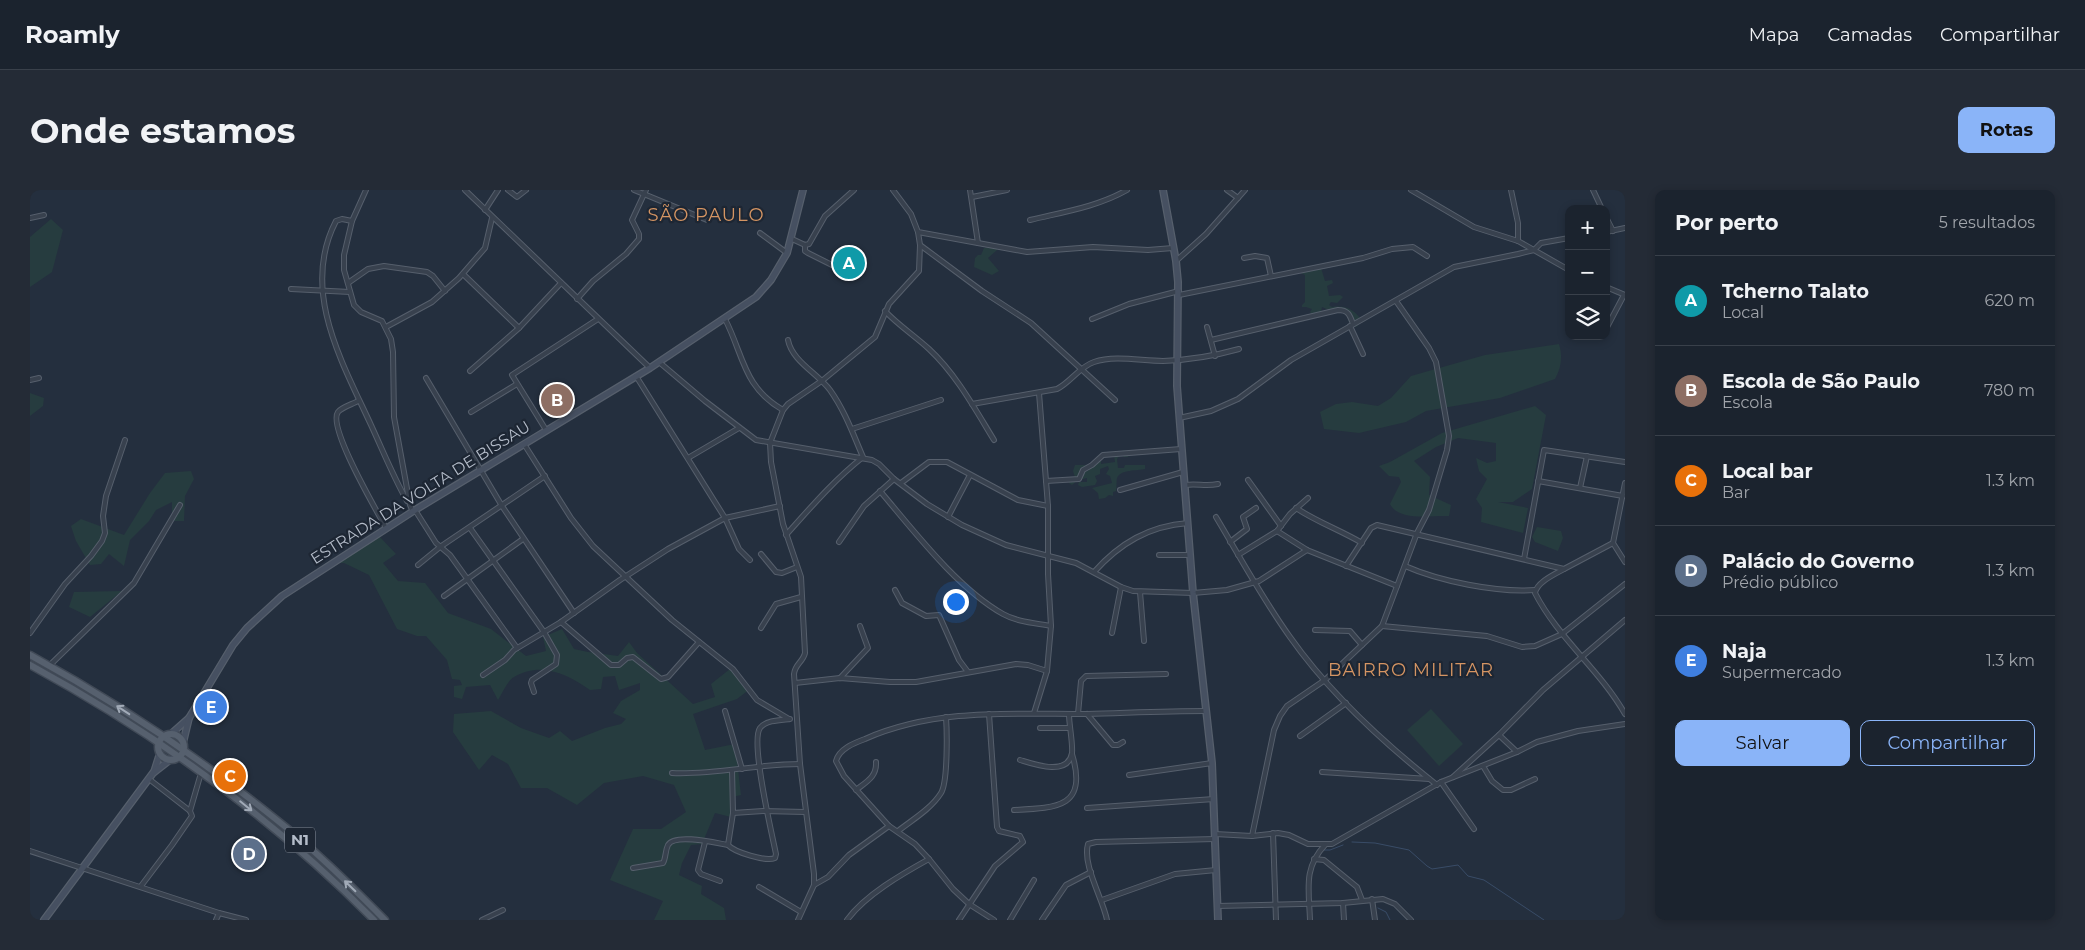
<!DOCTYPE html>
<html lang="pt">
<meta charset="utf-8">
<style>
:root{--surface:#1b232e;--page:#242b36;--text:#f1f3f6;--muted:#a0a4aa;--line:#39404a;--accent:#8ab4f8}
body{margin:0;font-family:Montserrat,sans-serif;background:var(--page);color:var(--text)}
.controls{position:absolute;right:15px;top:15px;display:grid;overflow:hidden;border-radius:10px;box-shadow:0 2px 8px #0003}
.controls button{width:45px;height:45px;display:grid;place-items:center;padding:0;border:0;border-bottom:1px solid var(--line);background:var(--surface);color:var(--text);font:25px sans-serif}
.you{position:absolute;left:925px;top:411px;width:18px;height:18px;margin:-12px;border:4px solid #fff;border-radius:50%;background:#1a73e8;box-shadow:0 0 0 8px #1a73e833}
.badge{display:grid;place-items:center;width:32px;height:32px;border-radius:50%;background:var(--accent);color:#fff;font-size:16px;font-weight:700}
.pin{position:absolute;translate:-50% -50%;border:2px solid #fff;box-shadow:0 1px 5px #0006}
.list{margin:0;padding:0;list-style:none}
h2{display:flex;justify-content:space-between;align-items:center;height:65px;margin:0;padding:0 20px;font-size:21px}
h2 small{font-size:16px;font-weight:400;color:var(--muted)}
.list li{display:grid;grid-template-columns:32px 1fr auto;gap:15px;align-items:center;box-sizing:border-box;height:90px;padding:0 20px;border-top:1px solid var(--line)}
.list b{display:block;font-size:19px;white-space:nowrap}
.list p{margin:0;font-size:16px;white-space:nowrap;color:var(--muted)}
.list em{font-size:16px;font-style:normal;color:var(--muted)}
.actions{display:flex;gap:10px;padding:15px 20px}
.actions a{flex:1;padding:11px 0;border:1px solid var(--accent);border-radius:10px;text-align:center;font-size:18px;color:var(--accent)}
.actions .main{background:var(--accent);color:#111}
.icon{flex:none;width:28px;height:28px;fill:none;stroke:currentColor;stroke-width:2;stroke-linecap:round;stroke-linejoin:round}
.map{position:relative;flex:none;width:1595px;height:730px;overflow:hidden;border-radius:10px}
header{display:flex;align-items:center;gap:30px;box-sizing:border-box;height:70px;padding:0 25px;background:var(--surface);border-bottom:1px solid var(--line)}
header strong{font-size:24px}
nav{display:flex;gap:28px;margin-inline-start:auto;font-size:18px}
.intro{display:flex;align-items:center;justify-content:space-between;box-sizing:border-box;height:120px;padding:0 30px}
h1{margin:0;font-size:35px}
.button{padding:12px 22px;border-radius:10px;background:var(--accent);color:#111;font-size:18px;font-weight:700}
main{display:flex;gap:30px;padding:0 30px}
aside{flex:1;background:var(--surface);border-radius:10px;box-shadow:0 2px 8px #0003}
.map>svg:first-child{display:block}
.green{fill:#263c3f}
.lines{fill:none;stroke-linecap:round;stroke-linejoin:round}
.stream{stroke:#394c67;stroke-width:1}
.street-casing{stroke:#565f6c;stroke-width:6}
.secondary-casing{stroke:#565f6c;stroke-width:8}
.primary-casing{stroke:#414a57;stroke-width:9}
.street{stroke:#38414e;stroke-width:4}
.secondary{stroke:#465061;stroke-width:5.5}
.primary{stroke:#56606e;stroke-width:6}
.oneway{stroke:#a1aab7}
.labels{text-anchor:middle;stroke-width:4.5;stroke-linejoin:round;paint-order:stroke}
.shield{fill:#1d2633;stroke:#878f9c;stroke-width:1}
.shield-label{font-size:15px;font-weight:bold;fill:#b4bcc9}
.street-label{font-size:16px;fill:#b4bcc9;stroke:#1d2633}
.neighbourhood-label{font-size:18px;letter-spacing:1px;fill:#d59563;stroke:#1d2633}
</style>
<header>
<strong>Roamly</strong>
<nav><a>Mapa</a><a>Camadas</a><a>Compartilhar</a></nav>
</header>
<div class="intro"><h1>Onde estamos</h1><a class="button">Rotas</a></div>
<main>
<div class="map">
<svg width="1595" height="730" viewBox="0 0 1595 730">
<rect width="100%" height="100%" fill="#242f3e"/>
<g class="green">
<path d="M21,29L33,40L22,82L0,97V47Z"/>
<path d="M962,57L967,58V60L958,68L969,81L962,85L944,77L945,68L948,65H951L954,58Z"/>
<path d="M1278,77L1291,78L1295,91L1302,90L1303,93L1297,96L1299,106L1310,105L1313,107L1307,113L1301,112L1299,115L1302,117C1316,115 1325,120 1332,131L1326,137L1318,131L1321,127L1318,123L1311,121L1306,123L1292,117L1290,126L1286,128L1280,122L1282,119L1276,117H1272V115L1275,112V85L1271,83Z"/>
<path d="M1529,154C1533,167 1531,178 1525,189L1470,208L1396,221L1376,232L1329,243L1294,239L1290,222L1306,214L1322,212L1348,216L1361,208L1381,186L1455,165Z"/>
<path d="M0,203L14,208L13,216L0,226Z"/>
<path d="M1505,216L1516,225L1502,299L1483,312H1468L1498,318L1493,343L1451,332L1452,318L1446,309L1457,289L1449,281L1446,268L1457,273L1466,271V253L1428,248L1406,257L1384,271L1400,287L1399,305L1421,315L1419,326C1402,325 1369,332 1360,314L1371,292L1369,287L1359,286L1349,276L1360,272L1412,243Z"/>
<path d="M1094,260L1099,263L1098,267H1094L1090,264L1087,269L1088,278H1094L1095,275H1115V279C1107,281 1091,279 1087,288C1086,292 1087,296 1086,301L1083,302V306L1079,305L1075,308L1069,309L1068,303L1062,298L1082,293L1080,286L1076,284L1079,279L1078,276L1070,279V284L1065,286L1067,291L1065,295L1052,297L1048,295L1049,292H1057V288L1048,290L1042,295L1039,293L1040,289L1045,287L1043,281L1045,275H1056L1053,280L1058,281L1060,276L1069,265L1071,266V274L1085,272L1084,265Z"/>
<path d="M161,281L164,289L155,306L154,331H142V312L126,320L119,331L100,350L94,376L79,364L71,374L60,375L46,351L41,336L51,329L94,345L120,303L135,283Z"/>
<path d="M1507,337L1531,341L1533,348L1528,361L1505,352L1502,347Z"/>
<path d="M349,346L366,364L353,373L368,391L395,393L418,423L461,439L496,466L516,461L513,447L532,439L544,459L558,462L588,466L599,452L607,463L663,514L685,507L681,494L700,479L720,499L707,509L663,524L675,560L705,554L711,605L702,607L701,627L685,623L672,654L661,655L652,673L649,685L672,696L671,704L694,718L696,730H624L633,711L580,690L603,639H631L656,622L644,595L613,586L574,593L547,615L517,598H491L478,574L462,565L449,580L423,542L424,524L461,521L491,538L519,548L530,541L542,551L575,538L591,534L596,529L583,523L591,511L610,500V493L589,500L585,486L573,487L571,499L560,500C537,484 511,471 484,487C477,491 472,504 468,510L460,495L436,497L432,509L424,507V496L432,495L430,490L422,489L417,470L396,446H387L367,439L339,385L314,373H306Z"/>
<path d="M92,401L60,427L39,417L44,402Z"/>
<path d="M1401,519L1433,554L1409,576L1377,540Z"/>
</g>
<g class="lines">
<g class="stream">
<path d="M1322,652L1345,653L1379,660L1397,676L1402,679L1428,675L1438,686L1454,690L1514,730"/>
<path d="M1293,660H1300L1313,655"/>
<path d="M1348,718L1356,722L1360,730"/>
</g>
<g class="street-casing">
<g id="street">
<path d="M336,0L322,31L314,65V80L324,115L331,122L352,131L361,149L363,162L364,227L380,315L383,322"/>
<path d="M435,0L620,178"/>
<path d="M478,0L487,7L496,0"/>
<path d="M604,0L677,30"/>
<path d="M863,0L881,24L888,42L997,62L1063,57L1118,60L1143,58"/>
<path d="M940,0L948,53"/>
<path d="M1197,0L1208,8"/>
<path d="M1381,0L1444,37L1488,51L1539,80"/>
<path d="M1481,0L1488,33V51"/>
<path d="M1563,0L1572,19"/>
<path d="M942,7L977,0"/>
<path d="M455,20L468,0"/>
<path d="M1576,27L1583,41"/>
<path d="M0,28L14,25"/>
<path d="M1000,30C1033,22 1067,17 1097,0"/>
<path d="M322,31L312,29L306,31C270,100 312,172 341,235C353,261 363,286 377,311"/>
<path d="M888,42L890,55L952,101L1001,133L1085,210"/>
<path d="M1576,42L1595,38"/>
<path d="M730,43L757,63"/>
<path d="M762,49L775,55L779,54L795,26L824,0"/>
<path d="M775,55V61L778,63L822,85"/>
<path d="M1214,68L1225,66L1237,68L1241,86"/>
<path d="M1146,71L1176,44L1215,0"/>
<path d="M433,84L489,138"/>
<path d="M318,93L338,79L354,76L397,82L403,86L415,101"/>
<path d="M1576,97L1595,105"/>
<path d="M261,99L320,102"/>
<path d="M1149,105L1333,68L1362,59L1383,57L1397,66"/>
<path d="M547,109L563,91L596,64L609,49V44L602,30L616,0"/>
<path d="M855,121C868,135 885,146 899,159C926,184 945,219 964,250"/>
<path d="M695,129C714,166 713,197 753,220"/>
<path d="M1062,129L1099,114L1149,101"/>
<path d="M1320,136L1333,164"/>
<path d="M356,137L402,112L429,88L455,58L462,28"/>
<path d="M1177,137L1185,166"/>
<path d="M1576,139L1594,105"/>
<path d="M1181,150L1308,120C1319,120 1320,126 1323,134"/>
<path d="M629,172L675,211L726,250L842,270L849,274L864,289L897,314L932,335L976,355L1046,373L1091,397L1103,401L1163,403L1197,400L1229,391L1277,360"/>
<path d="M440,181L489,138L531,93"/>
<path d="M606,186L695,328L709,359L720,370"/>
<path d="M396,188L472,316L544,423"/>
<path d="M0,190L9,188"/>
<path d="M328,211C323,214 312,217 308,222C297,237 347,321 356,338"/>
<path d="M942,214L1027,199C1041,192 1049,177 1064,172C1085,165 1111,171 1133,171C1159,170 1184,166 1209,159"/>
<path d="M441,222L487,194"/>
<path d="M1149,228L1181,221L1208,209L1261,170L1424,77L1488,64L1504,60L1511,53L1539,48"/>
<path d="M822,239L911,210"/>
<path d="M516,240L482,185L568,129"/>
<path d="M494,254L541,328L563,356L642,430L703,479L727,510L759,529"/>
<path d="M658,268L709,238"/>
<path d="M1218,290L1251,336"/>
<path d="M1016,291L1049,289L1053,280L1062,275L1073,265L1151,259"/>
<path d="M1508,291L1593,306"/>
<path d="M871,293L899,272H917L988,310L1018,316"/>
<path d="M1595,293L1583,353L1595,372"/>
<path d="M1155,295C1169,293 1174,297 1188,294"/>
<path d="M1550,298L1557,266"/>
<path d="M1090,300L1153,282"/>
<path d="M850,301C884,341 927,398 973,424C987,432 1005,433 1021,436"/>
<path d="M1266,318C1287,332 1310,340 1332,353"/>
<path d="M385,320L406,353L420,365L487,458"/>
<path d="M918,327L940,285"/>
<path d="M1186,327C1210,367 1232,408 1260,447C1298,501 1355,554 1407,595"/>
<path d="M440,338L514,442L527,465L526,474L502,490L501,493L504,502"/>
<path d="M1247,341L1277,360L1367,396"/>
<path d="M756,345C781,317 804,290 833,267C823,244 815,221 800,200C787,183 762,171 758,150"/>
<path d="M809,352L834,316L864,289"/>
<path d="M1200,352L1217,339L1213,327L1226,318"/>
<path d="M731,364L746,382L752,383L767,377"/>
<path d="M1129,365H1160"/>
<path d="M1208,365L1247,341L1260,324L1278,308"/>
<path d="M1494,369L1514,260L1595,272"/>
<path d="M388,375L410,357L515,286"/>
<path d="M1316,376L1341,338L1347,335L1534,379L1583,353"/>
<path d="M1375,376C1409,391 1467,403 1505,400"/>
<path d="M1534,379C1525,384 1507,392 1505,403C1528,448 1570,480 1595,524"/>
<path d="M1064,382C1090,353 1119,336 1158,333"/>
<path d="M865,400L872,413L896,426L909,425L929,470L938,482"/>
<path d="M1110,402L1114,451"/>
<path d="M414,406L493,349"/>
<path d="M531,432L581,475H589L597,468L603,467L631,489L638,487L669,452"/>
<path d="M1352,436L1457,446L1492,457L1505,456L1532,444L1595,394"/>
<path d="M731,438L746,414L771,407"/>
<path d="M1285,440L1320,441L1332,455"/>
<path d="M0,443L35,394L61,366L72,351L75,343L73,326L76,306L95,250"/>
<path d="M1082,443L1091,397"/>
<path d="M19,476L104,393L150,315"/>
<path d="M453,485L475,470L484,460L531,432L590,390L638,359L695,328L750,316"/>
<path d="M810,488L838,458L830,436"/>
<path d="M765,493L810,488L860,492H886L986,474L998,475L1017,481"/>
<path d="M695,521L712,579"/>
<path d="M1004,523L1017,481L1021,436L1018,384V316L1009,203"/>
<path d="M1048,524L1051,491L1056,486L1136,484"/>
<path d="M1057,524L1083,555H1088L1093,552"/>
<path d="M1010,538H1039"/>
<path d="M1469,545L1487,562"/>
<path d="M1270,546L1316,513"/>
<path d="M990,570C1003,574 1038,587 1042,563C1043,553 1039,535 1039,524"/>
<path d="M1453,576L1462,591L1473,600H1481L1505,589"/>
<path d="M702,580L703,623L733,621L775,622"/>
<path d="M1292,582L1399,589"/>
<path d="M642,583C685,585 727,574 770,574"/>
<path d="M1099,585L1182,573"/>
<path d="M1423,587L1469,545L1513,500L1595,430"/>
<path d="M1411,592L1444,639"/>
<path d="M826,600C836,592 847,587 846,572"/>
<path d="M1057,618L1184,609"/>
<path d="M984,620C1028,618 1058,617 1042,564"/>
<path d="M160,621L171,583"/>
<path d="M868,641C882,630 901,619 911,603C918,592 917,541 916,527"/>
<path d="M1243,643L1246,730"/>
<path d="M1185,644L1222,646L1248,643L1259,645L1278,654H1302L1411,592L1487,562L1507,552L1548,541L1595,534"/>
<path d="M1222,646L1244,540L1250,526L1257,516L1295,490L1352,436L1387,343L1399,320L1417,260L1419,246L1406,172L1399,158L1366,111"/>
<path d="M675,652L668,680L671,684L690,691"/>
<path d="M698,655L703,623"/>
<path d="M0,661L189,723L216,730"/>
<path d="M1284,669L1294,670L1327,697L1332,710"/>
<path d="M603,678L633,673C636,668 635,661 638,655C645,643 686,653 698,655C704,662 736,672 745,668L746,664C742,644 720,552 730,538C736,530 751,530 760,529"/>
<path d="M784,695L798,687L819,665L859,636"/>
<path d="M111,696L142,655L162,626L160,621L119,589"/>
<path d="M729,697L771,722"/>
<path d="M1342,709L1345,730"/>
<path d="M1072,710L1145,684L1186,680"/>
<path d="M1313,713L1314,730"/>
<path d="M1187,716L1313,713L1353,709L1365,714L1381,730"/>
<path d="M186,730L189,723"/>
<path d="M452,730L473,720"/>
<path d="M768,730L784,695V684L770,574L764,484C765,474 773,472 775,463L771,387L753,334L741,272L740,253L753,220L758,214L793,190L845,147L859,114L889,81L890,55"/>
<path d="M817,730C835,705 872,684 899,669"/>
<path d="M929,730L965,676L993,652L990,646L969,641L967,637L959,524"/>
<path d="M964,730L939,714L923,699L899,669L885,654L859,636L814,586L806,571C809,559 824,553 835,549C905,518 982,524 1057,524C1096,523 1136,521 1175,521"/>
<path d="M980,730L1004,690"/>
<path d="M1012,730L1036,695L1061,682"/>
<path d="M1077,730C1073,709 1052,675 1058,654L1066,652L1185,649"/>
<path d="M1280,730C1279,700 1273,678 1295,655"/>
</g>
</g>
<g class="secondary-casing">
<g id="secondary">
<path d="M1133,0L1146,71L1148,92L1147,196L1163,403L1182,573L1188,730"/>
<path d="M141,544L159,528"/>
<path d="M153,553L159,528L203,455L217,438L252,406L385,320L620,178L726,107L741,90L757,63L773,0"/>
<path d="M124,582L130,563"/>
<path d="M14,730L123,583L141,569"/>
</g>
</g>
<g class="primary-casing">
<g id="primary">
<path d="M0,465C86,512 167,566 243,627C283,658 319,694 355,730"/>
<path d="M0,475C125,543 243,628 344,730"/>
<circle cx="141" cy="557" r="13"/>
</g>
</g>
<use href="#street" class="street"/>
<use href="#secondary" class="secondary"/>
<use href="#primary" class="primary"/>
</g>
<defs><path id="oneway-shaft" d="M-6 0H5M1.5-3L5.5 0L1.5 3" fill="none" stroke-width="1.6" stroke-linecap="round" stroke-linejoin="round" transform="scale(1.25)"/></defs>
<g class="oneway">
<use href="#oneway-shaft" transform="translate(93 520) rotate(-147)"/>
<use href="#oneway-shaft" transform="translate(216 616) rotate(39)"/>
<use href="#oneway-shaft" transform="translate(320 696) rotate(-136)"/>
</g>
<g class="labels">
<rect class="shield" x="255" y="637.5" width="30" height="25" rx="4"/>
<g class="shield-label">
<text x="270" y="655">N1</text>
</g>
<g class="street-label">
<text transform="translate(390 302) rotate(-32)" y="6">ESTRADA DA VOLTA DE BISSAU</text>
</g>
<g class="neighbourhood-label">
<text x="676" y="31">SÃO PAULO</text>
<text x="1381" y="486">BAIRRO MILITAR</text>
</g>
</g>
</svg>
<div class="controls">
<button>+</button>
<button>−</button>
<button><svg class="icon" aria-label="layers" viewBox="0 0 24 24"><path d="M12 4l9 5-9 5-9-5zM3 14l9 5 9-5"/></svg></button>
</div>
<div class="you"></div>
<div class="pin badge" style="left:819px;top:73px;background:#0f9aa8">A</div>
<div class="pin badge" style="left:527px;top:210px;background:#8d6e63">B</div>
<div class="pin badge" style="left:200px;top:586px;background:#e8710a">C</div>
<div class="pin badge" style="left:219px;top:664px;background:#5c6f8a">D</div>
<div class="pin badge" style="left:181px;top:517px;background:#3f7fe0">E</div>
</div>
<aside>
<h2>Por perto<small>5 resultados</small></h2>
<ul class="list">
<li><span class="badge" style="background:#0f9aa8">A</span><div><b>Tcherno Talato</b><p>Local</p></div><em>620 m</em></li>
<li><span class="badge" style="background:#8d6e63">B</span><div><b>Escola de São Paulo</b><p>Escola</p></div><em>780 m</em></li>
<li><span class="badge" style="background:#e8710a">C</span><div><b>Local bar</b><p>Bar</p></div><em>1.3 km</em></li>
<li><span class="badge" style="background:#5c6f8a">D</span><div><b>Palácio do Governo</b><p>Prédio público</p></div><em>1.3 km</em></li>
<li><span class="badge" style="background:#3f7fe0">E</span><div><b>Naja</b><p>Supermercado</p></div><em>1.3 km</em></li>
</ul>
<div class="actions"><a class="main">Salvar</a><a>Compartilhar</a></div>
</aside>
</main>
